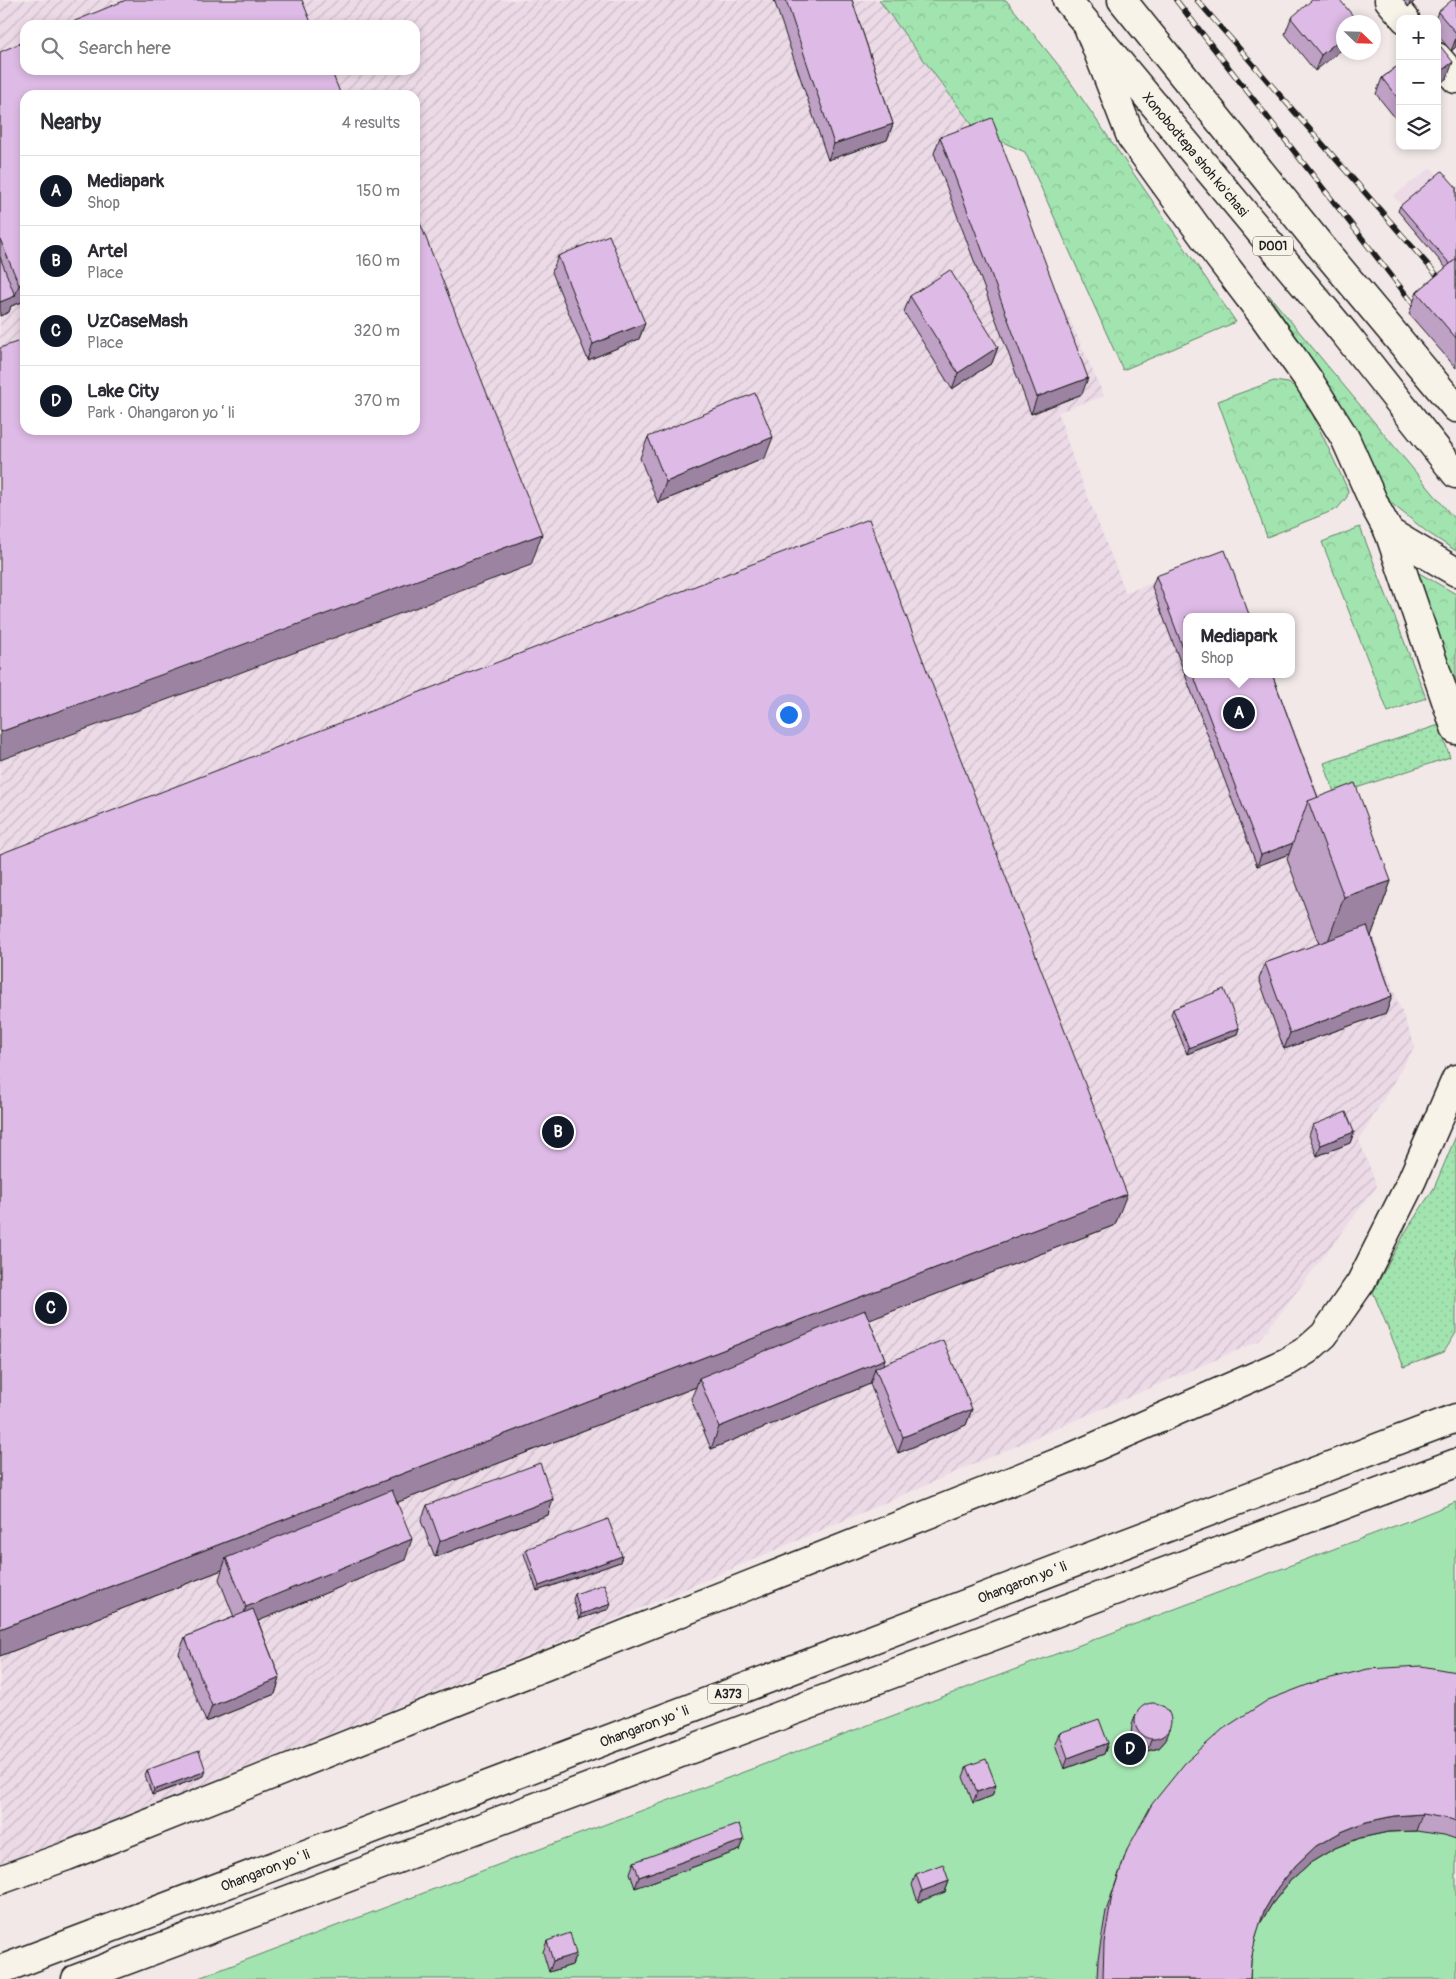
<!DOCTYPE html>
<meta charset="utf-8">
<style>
:root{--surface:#fff;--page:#f7f7f7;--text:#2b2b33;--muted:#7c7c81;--line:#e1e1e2;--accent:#111827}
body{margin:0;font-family:Pangolin,sans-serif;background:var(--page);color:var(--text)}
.controls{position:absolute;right:15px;top:15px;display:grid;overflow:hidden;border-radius:10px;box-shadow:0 2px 8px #0003}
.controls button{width:45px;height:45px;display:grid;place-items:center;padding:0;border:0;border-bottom:1px solid var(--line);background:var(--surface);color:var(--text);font:25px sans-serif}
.compass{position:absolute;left:1336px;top:15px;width:45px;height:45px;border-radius:50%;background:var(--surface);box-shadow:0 2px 8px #0003;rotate:113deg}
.you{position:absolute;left:788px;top:714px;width:18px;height:18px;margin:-12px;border:4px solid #fff;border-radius:50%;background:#1a73e8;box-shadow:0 0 0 8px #1a73e833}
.badge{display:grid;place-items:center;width:32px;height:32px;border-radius:50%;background:var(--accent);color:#fff;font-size:16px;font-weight:700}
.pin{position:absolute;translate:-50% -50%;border:2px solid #fff;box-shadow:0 1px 5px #0006}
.popup{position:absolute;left:1183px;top:613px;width:112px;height:65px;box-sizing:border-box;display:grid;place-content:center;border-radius:10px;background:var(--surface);filter:drop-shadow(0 1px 4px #0005);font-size:16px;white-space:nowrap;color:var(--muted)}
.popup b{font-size:19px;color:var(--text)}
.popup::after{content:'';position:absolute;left:50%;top:100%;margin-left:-10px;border:10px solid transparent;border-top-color:var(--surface)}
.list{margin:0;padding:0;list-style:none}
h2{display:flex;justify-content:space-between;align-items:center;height:65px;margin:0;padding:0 20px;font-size:21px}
h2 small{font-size:16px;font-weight:400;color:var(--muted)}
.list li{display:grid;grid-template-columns:32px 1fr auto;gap:15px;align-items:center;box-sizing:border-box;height:70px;padding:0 20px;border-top:1px solid var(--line)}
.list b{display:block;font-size:19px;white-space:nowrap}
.list p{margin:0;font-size:16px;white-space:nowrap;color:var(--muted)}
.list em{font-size:16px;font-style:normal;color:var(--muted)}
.icon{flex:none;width:28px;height:28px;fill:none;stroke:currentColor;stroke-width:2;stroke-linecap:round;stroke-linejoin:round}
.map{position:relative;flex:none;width:1456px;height:1979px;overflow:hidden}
.search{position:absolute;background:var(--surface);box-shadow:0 2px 8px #0003;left:20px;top:20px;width:400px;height:55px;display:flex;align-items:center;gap:12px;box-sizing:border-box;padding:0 18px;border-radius:15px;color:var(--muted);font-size:19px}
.panel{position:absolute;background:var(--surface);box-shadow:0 2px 8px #0003;left:20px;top:90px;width:400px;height:345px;border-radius:15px}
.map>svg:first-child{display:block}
.built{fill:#ecdae7}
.industrial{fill:url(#industrial-furrows);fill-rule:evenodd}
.grass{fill:url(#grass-dots);stroke:#5f8066}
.forest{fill:url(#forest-crowns);stroke:#5f8066}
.green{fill:#a2e4af;stroke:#5f8066}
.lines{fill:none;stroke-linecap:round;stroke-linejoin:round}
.minor-casing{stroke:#1c1c1c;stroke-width:31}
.highway-casing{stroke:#1c1c1c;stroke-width:31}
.minor{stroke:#f7f3e8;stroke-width:28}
.highway{stroke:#f7f3e8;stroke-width:28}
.rail-casing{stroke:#1c1c1c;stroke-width:5.5}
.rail{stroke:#f7f3e8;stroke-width:4;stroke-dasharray:11;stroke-linecap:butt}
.wall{fill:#bfa1c6;stroke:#1c1c1c}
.shaded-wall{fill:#9b83a1;stroke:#1c1c1c}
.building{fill:#debbe6;stroke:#1c1c1c}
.labels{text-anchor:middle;stroke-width:4;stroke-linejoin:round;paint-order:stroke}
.shield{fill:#f7f3e8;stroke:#5e5c59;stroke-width:1}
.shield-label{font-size:12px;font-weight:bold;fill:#1c1c1c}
.street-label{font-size:14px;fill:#1c1c1c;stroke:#f7f3e8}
</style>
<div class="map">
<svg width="1456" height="1979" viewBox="0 0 1456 1979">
<defs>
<pattern id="industrial-furrows" width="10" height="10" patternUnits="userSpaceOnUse" patternTransform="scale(1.25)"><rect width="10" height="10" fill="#ecdae7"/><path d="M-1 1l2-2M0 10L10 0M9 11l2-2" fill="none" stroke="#cabac6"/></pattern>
<pattern id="grass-dots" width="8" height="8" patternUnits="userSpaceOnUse" patternTransform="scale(1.25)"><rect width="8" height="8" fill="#a2e4af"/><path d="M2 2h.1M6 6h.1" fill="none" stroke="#8bc396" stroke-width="1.8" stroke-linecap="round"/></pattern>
<pattern id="forest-crowns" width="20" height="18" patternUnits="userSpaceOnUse" patternTransform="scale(1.25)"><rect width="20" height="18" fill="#a2e4af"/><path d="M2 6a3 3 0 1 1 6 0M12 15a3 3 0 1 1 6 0" fill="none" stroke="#8bc396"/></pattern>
</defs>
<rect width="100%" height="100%" fill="#f2e8e8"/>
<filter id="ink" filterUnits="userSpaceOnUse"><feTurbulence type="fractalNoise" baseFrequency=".02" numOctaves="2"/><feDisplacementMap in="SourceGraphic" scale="10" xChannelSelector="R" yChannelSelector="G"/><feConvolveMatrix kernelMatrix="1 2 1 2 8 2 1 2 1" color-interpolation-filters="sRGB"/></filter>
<g filter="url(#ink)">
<path class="built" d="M1431,168L1456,194V257L1393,196Z"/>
<path class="industrial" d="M0,0H879L976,130L986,134L1104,396L1058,412L1074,462L1126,593L1227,553L1251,617H1186V674H1273L1415,1046L1359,1140L1377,1186L1259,1341L597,1627L65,1840L0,1863ZM25,25H415V70H25ZM25,95H415V430H25Z"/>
<g class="grass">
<path d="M1439,725L1450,757L1335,795L1324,763Z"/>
<path d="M1456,1136V1333L1444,1352L1404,1367L1373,1292L1406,1231L1434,1188Z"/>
</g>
<g class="forest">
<path d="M879,0H1006L1060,67L1236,322L1123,370L1025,152L976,130Z"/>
<path d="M1268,294L1456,521V551L1427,532L1391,503L1373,470L1355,431Z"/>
<path d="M1274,381L1288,383L1301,390L1348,490L1347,497L1337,509L1267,537L1218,401Z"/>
<path d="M1360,527L1426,698L1388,712L1322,542Z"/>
<path d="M1412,569L1456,594V688Z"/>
</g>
<path class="green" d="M1456,1502V1979H196L1413,1519Z"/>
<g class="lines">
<g class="minor-casing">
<g id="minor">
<path d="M1389,0L1405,19"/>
<path d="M1089,29L1131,137L1214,251L1262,314L1308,379L1345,438L1377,510L1389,532L1456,730"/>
<path d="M1437,57L1456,79"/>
<path d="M1389,532L1456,572"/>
<path d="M0,1880L67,1856L1072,1457L1287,1362L1307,1350L1324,1335L1361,1282L1412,1180L1456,1079"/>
</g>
</g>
<g class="highway-casing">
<g id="highway">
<path id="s1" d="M1067,0L1346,335L1456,474"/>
<path d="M1122,0L1319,244L1456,408"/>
<path d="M0,1970L1456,1418"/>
<path d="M76,1979L1456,1463"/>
</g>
</g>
<use href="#minor" class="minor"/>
<use href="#highway" class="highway"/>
<g class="rail-casing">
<g id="rail">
<path d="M1176,0L1422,315"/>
<path d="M1197,0L1456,297"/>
</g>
</g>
<use href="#rail" class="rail"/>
</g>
<g class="wall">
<path d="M774,0H852L893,124L887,140L828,160Z"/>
<path d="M1403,0H1416L1408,7Z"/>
<path d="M1456,0V47L1451,51L1437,34V19H1435L1438,12Z"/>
<path d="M1291,18L1358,22L1315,71L1285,34Z"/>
<path d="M0,52L25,95V301L11,306L9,312L0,316Z"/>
<path d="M1400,64V116L1396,119L1376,94L1382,78Z"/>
<path d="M940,137L1082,394L1031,414L934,153Z"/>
<path d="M1456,187V368L1409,314L1417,292L1446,268L1398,211L1400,206Z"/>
<path d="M558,256L645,323L639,339L588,360L552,272Z"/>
<path d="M910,296L998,347L992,363L952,389L904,312Z"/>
<path d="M648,437L765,458L658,503L640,458Z"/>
<path d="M1156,576L1186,617V674H1272L1318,798L1391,881L1371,936L1392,996L1386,1013L1284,1049L1259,979L1265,963L1319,944L1287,859L1289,854L1257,866L1152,587Z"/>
<path d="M0,854L1115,1225L869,1320L885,1359L883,1365L972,1409L966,1425L898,1453L870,1384L711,1449L691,1399L696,1387L398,1502L405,1560L258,1621L280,1678L275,1694L206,1722L179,1653L185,1637L234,1617L219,1579L222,1570L0,1656Z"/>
<path d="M1173,1009L1239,1028L1237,1034L1187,1054L1171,1014Z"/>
<path d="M1313,1125L1354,1132L1350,1143L1317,1156L1309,1135Z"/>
<path d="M553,1499L548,1515L435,1557L421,1521L427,1505Z"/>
<path d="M526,1549L622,1556L620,1562L537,1591L524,1554Z"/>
<path d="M575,1594L609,1609L579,1619L573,1599Z"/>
<path d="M1456,1672V1839L1444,1835L1416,1831L1388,1832L1360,1838L1335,1848L1310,1863L1290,1881L1272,1904L1259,1925L1256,1936L1251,1961L1250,1979H1097L1098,1959L1106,1911L1127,1850Z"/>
<path d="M1136,1714L1166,1740L1159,1748L1147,1751L1136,1746L1131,1736L1132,1725Z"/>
<path d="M1059,1733L1108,1743L1104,1754L1064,1769L1055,1744Z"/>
<path d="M967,1766L996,1785L992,1796L973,1803L963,1777Z"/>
<path d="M147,1770L204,1776L152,1795L145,1775Z"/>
<path d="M744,1840L740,1850L635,1888L630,1873L634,1862Z"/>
<path d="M916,1874L949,1881L945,1892L918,1902L912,1885Z"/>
<path d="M547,1941L576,1954L572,1965L549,1972L543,1952Z"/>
</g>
<g class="shaded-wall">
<path d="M1411,0H1416L1408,7Z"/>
<path d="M1344,36V48L1315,71L1321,55Z"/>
<path d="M1456,38V47L1451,51Z"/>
<path d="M1453,62L1447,78L1437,86V74Z"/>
<path d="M1400,108V116L1396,119Z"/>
<path d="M893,124L887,140L828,160L834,144Z"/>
<path d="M25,282V301L11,306L9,312L0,316V302L15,296L19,285Z"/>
<path d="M645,323L639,339L588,360L593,344Z"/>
<path d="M998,347L992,363L952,389L958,373Z"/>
<path d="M1088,378L1082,394L1031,414L1037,397Z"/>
<path d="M773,437L765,458L658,503L666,482Z"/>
<path d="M542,534L531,565L158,703L0,760V732Z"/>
<path d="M1293,843L1289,854L1257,866L1261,855Z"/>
<path d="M1391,881L1370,939L1323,955L1344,897Z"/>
<path d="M1392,996L1386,1013L1284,1049L1290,1033Z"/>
<path d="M1239,1028L1237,1034L1187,1054L1189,1048Z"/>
<path d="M1354,1132L1350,1143L1317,1156L1321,1145Z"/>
<path d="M1127,1194L1115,1225L702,1385L699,1378L696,1387L230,1567L226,1558L222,1570L0,1656V1629Z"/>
<path d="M885,1359L879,1377L875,1368L870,1384L711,1449L719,1427Z"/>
<path d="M972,1409L966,1425L898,1453L903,1437Z"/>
<path d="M553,1499L548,1515L435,1557L440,1541Z"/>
<path d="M412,1539L405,1560L239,1629L246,1607Z"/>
<path d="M622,1556L620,1562L537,1591L539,1586Z"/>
<path d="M611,1604L609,1609L579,1619L581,1614Z"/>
<path d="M280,1678L275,1694L206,1722L212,1706Z"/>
<path d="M1170,1729L1166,1740L1159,1748L1147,1751L1151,1740Z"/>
<path d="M1108,1743L1104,1754L1064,1769L1068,1758Z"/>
<path d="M206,1771L204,1776L152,1795L154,1790Z"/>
<path d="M996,1785L992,1796L973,1803L977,1792Z"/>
<path d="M1422,1814L1416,1831L1388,1832L1360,1838L1335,1848L1310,1863L1290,1881L1272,1904L1258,1927L1264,1911L1278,1887L1296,1865L1316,1846L1341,1832L1366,1822L1394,1816Z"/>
<path d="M744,1840L740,1850L635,1888L639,1877Z"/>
<path d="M949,1881L945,1892L918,1902L922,1891Z"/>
<path d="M576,1954L572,1965L549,1972L553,1961Z"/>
</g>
<g class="building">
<path d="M126,0H302L312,25H65Z"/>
<path d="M786,0H852L893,124L834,144Z"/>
<path d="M1312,0H1340L1358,22H1344V36L1321,55L1291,18Z"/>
<path d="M1452,0H1456V33L1438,12Z"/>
<path d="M25,41V70H331L341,95H25V282L19,285L0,239V52Z"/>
<path d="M1437,42L1453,62L1437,74Z"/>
<path d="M1400,64V101L1382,78Z"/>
<path d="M992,118L1088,378L1037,397L940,137Z"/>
<path d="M1442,171L1456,187V259L1450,264L1400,206Z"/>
<path d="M415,210L542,534L169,672L0,732V348L25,339V430H415Z"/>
<path d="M609,235L645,323L593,344L558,256Z"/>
<path d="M0,257L15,296L0,302Z"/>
<path d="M1456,259V338L1417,292Z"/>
<path d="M950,270L998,347L958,373L910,296Z"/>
<path d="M755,393L773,437L666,482L648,437Z"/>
<path d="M869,519L1127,1194L0,1629V854Z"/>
<path d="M1225,550L1250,617H1186V656L1156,576Z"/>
<path d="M1193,674H1272L1318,798L1308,801L1293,843L1261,855Z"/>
<path d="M1355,783L1391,881L1344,897L1308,801Z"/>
<path d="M1367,926L1392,996L1290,1033L1265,963Z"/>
<path d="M1224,989L1239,1028L1189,1048L1173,1009Z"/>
<path d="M1346,1112L1354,1132L1321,1145L1313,1125Z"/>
<path d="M865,1310L885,1359L719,1427L699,1378Z"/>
<path d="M943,1340L972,1409L903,1437L875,1368Z"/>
<path d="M540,1463L553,1499L440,1541L427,1505Z"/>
<path d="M392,1490L412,1539L246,1607L226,1558Z"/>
<path d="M608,1519L622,1556L539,1586L526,1549Z"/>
<path d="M604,1584L611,1604L581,1614L575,1594Z"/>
<path d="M253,1609L280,1678L212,1706L185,1637Z"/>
<path d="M1421,1666L1456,1672V1821L1450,1819L1422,1814L1394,1816L1366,1822L1341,1832L1316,1846L1296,1865L1278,1887L1264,1911L1256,1936L1251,1961L1250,1979H1103L1104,1943L1112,1895L1127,1850L1152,1804L1185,1763L1223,1729L1268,1700L1315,1682L1368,1669Z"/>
<circle cx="1153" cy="1721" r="18"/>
<path d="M1099,1719L1108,1743L1068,1758L1059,1733Z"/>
<path d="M199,1751L206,1771L154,1790L147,1770Z"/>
<path d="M986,1759L996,1785L977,1792L967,1766Z"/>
<path d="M739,1824L744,1840L639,1877L634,1862Z"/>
<path d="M943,1864L949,1881L922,1891L916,1874Z"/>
<path d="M570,1933L576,1954L553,1961L547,1941Z"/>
</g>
</g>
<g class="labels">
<g class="shield">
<rect x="1253" y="236.5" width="40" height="19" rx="4"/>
<rect x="708" y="1684.5" width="40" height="19" rx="4"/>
</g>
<g class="shield-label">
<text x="1273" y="250">D001</text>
<text x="728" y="1698">A373</text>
</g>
<g class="street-label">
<text dy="5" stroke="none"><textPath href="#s1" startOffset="201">Xonobodtepa shoh ko'chasi</textPath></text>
<text transform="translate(1022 1582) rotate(-21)" y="5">Ohangaron yoʻli</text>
<text transform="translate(644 1726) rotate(-21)" y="5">Ohangaron yoʻli</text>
<text transform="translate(265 1870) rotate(-21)" y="5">Ohangaron yoʻli</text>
</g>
</g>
</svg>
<div class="controls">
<button>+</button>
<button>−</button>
<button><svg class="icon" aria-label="layers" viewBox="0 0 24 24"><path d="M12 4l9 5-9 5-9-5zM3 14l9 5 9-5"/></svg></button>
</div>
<svg class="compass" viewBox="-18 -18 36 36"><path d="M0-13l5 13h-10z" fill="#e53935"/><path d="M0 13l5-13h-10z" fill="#7c7c81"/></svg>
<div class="you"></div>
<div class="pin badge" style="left:1239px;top:713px">A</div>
<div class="popup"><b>Mediapark</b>Shop</div>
<div class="pin badge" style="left:558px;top:1132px">B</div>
<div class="pin badge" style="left:51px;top:1308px">C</div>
<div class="pin badge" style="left:1130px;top:1749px">D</div>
<div class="search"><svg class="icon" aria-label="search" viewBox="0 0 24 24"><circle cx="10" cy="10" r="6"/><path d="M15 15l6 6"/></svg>Search here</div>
<section class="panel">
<h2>Nearby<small>4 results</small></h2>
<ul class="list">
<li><span class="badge">A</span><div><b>Mediapark</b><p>Shop</p></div><em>150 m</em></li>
<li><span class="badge">B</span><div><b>Artel</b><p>Place</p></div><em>160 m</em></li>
<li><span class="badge">C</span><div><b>UzCaseMash</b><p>Place</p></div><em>320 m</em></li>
<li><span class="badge">D</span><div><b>Lake City</b><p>Park · Ohangaron yoʻli</p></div><em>370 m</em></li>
</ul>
</section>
</div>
